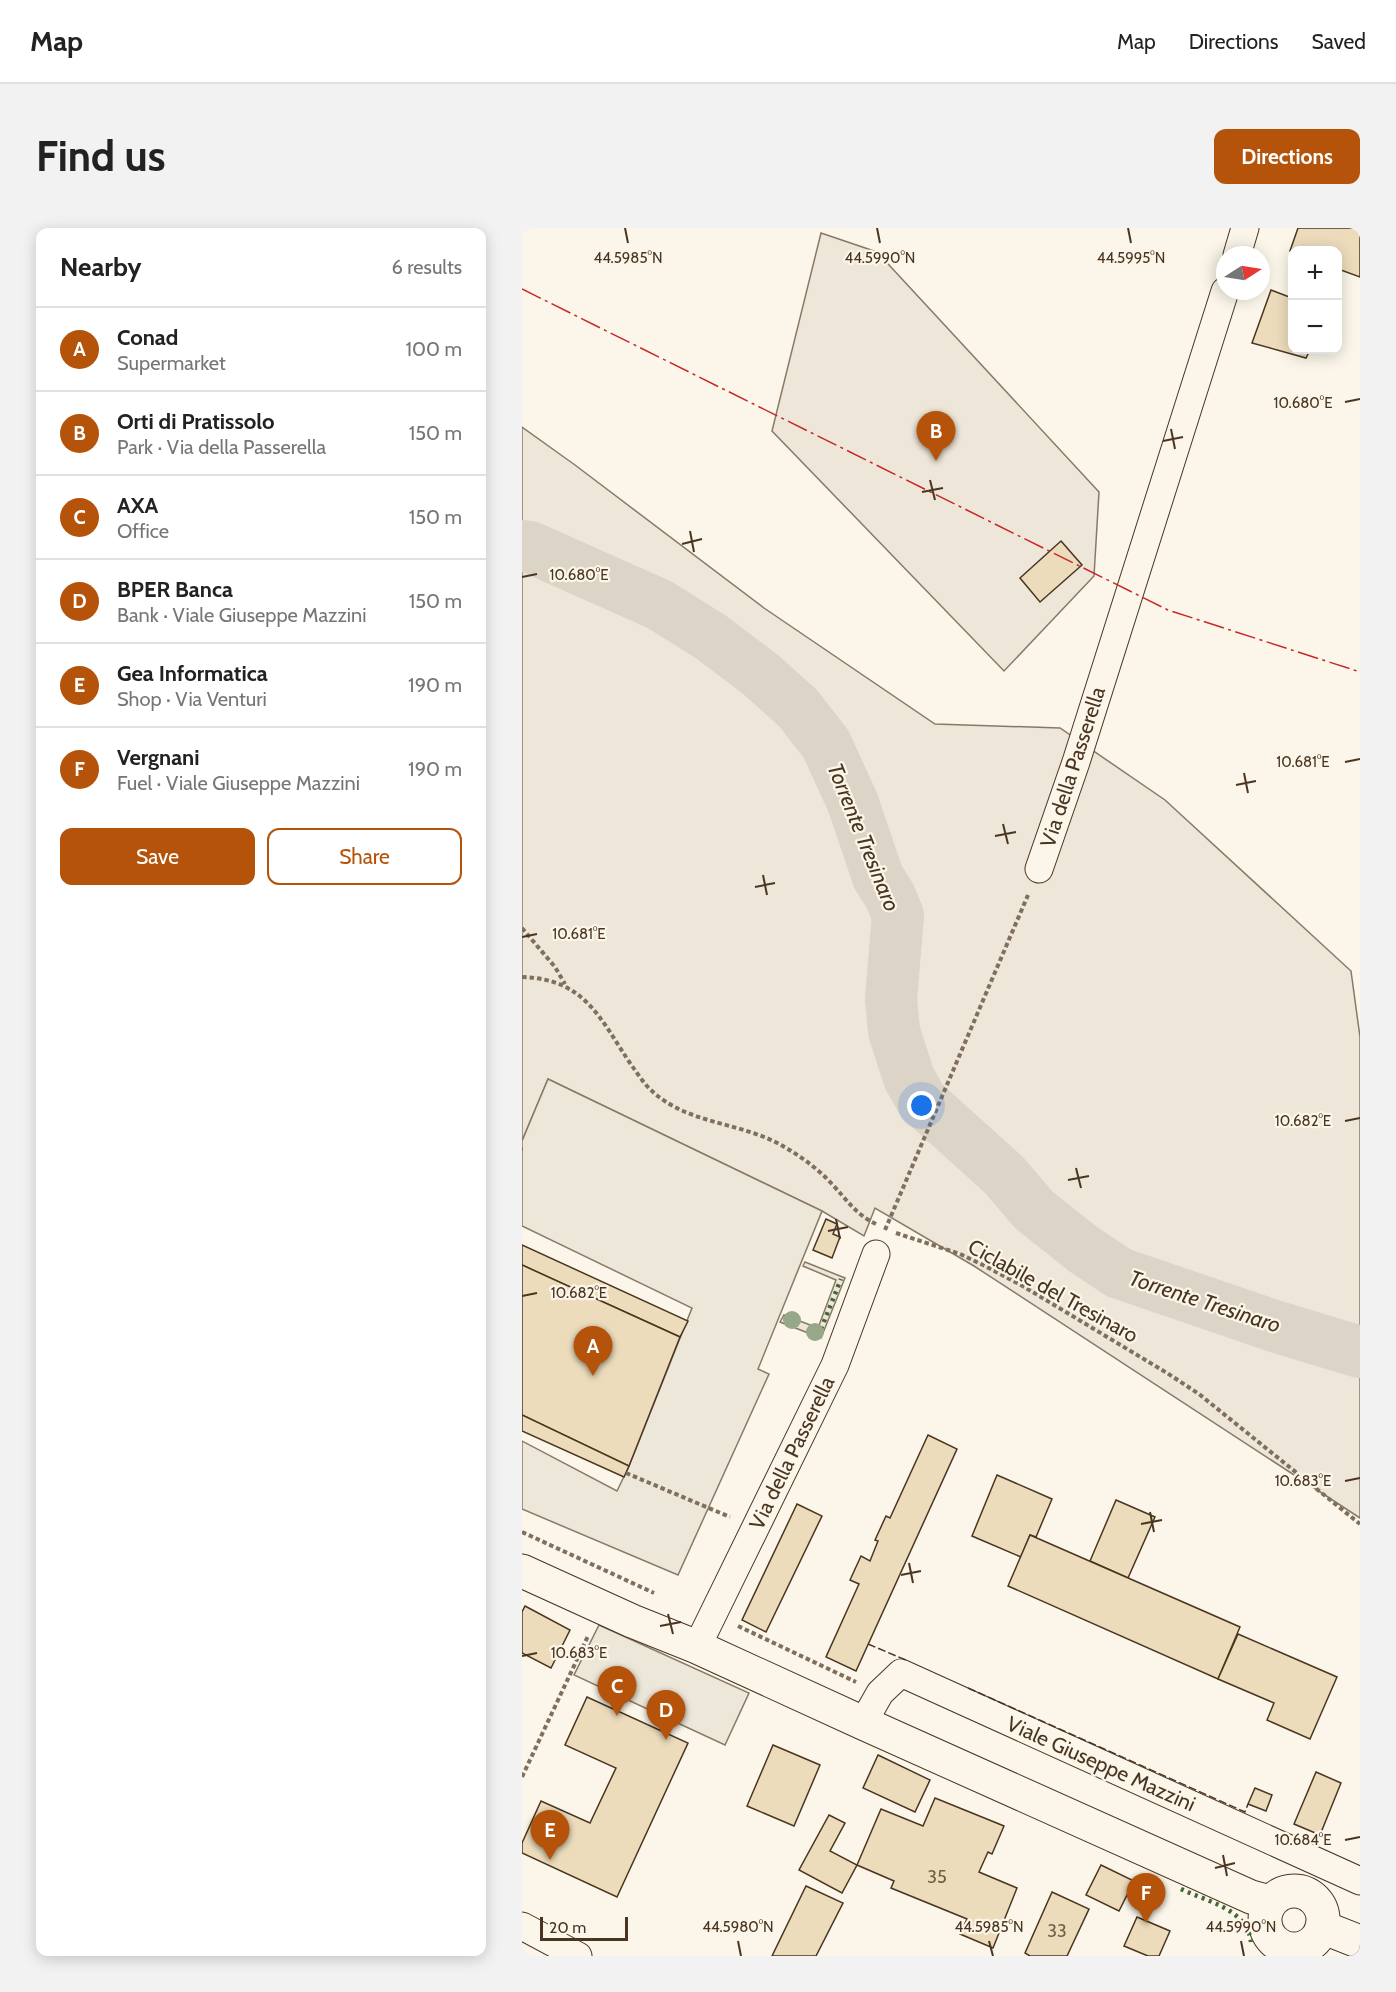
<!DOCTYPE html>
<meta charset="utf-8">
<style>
:root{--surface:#fff;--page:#f2f2f2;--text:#222;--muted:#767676;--line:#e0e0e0;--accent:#b45309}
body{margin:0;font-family:Cabin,sans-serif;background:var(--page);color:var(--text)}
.controls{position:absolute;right:18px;top:18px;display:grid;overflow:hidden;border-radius:12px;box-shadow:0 3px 15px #0003}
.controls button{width:54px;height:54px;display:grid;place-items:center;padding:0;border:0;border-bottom:2px solid var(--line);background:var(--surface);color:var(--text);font:30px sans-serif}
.compass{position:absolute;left:694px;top:18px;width:54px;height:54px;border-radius:50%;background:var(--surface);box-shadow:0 3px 15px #0003;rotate:78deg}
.scale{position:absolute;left:18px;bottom:15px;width:88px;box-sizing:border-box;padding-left:6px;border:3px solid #4a3520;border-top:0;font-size:16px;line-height:21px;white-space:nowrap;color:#4a3520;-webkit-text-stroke:4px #fbf6e9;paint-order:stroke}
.you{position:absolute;left:400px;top:878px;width:21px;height:21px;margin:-15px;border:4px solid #fff;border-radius:50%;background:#1a73e8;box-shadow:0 0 0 9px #1a73e833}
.badge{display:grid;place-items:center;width:39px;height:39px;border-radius:50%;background:var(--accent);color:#fff;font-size:20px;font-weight:700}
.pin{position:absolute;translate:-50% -50px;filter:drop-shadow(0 2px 3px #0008)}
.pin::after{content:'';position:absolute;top:32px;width:21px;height:18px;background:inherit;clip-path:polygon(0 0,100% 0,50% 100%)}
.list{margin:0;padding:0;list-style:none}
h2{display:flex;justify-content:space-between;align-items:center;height:78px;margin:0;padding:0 24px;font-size:26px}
h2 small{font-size:20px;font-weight:400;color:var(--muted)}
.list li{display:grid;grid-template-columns:39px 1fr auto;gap:18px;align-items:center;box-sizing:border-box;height:84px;padding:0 24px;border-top:2px solid var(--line)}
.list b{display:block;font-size:22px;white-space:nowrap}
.list p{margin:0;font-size:20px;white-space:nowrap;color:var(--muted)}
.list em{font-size:20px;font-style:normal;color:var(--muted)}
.actions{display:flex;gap:12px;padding:18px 24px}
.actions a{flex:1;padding:14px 0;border:2px solid var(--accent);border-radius:12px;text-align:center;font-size:21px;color:var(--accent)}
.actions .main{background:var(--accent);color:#fff}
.map{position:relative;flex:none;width:838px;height:1728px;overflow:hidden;border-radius:12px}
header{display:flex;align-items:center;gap:36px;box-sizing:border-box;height:84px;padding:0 30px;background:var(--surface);border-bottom:2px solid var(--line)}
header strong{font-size:28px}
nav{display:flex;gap:33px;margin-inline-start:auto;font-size:21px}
.intro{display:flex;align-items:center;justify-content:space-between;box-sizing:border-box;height:144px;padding:0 36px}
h1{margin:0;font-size:42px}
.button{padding:15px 27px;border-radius:12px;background:var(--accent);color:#fff;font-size:21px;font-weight:700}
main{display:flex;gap:36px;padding:0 36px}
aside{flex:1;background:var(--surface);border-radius:12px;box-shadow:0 3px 15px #0003}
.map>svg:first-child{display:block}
.green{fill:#ede6d9;stroke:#887966;stroke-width:1.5}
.parking{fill:#ede7d9;stroke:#887966;stroke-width:1.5}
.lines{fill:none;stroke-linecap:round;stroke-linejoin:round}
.river{stroke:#dcd4c6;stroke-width:52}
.building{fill:#ecdcbc;stroke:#4a3520;stroke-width:1.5}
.street-casing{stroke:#4a3520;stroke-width:29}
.secondary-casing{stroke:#4a3520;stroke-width:35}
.path{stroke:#7f6f5c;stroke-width:4;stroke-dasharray:4.5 3;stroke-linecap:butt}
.street{stroke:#fbf6e9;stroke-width:27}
.secondary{stroke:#fbf6e9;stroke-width:33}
.hedge{stroke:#436837;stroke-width:4.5;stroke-dasharray:3 4.5;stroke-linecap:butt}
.fence{stroke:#4a3520;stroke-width:1.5;stroke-dasharray:8 3;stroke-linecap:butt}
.power{stroke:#c62828;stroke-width:1.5;stroke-dasharray:21 4.5 3 4.5;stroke-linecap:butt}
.tree{fill:#96a887}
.ticks{fill:none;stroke:#4a3520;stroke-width:2}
.labels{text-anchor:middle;stroke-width:4.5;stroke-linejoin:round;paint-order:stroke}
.number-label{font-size:18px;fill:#725f47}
.street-label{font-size:21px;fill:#4a3520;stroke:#fbf6e9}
.water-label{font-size:22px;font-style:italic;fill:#4a3520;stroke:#fbf6e9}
.ticks-label{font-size:15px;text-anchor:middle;fill:#4a3520;stroke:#fbf6e9;stroke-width:4.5;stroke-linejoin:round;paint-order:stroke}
</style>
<header>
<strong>Map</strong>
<nav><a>Map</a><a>Directions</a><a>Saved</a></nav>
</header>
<div class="intro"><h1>Find us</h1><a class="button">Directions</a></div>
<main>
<aside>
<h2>Nearby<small>6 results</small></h2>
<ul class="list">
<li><span class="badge">A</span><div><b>Conad</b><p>Supermarket</p></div><em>100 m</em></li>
<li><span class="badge">B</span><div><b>Orti di Pratissolo</b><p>Park · Via della Passerella</p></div><em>150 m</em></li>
<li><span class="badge">C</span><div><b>AXA</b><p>Office</p></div><em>150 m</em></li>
<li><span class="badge">D</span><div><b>BPER Banca</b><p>Bank · Viale Giuseppe Mazzini</p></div><em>150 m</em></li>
<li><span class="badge">E</span><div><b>Gea Informatica</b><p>Shop · Via Venturi</p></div><em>190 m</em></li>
<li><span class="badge">F</span><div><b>Vergnani</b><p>Fuel · Viale Giuseppe Mazzini</p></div><em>190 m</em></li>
</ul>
<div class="actions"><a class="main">Save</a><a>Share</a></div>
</aside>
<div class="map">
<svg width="838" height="1728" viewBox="0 0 838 1728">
<rect width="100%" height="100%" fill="#fbf6e9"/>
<g class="green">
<path d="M299,5L355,24L577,264L572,348L482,443L250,203Z"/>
<path d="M0,199L53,237L242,380L413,496L538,500L643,572L829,743L838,809V1290L452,1038L353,980L342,1008L300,983L26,851L0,913Z"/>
<path d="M283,1034L323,1050L299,1110L258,1094L262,1087L296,1100L314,1052L281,1038Z"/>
</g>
<g class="parking">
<path d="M26,851L300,983L236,1141L247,1146L156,1347L0,1281V1213L95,1263L107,1238L170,1080L0,998V913Z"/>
<path d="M77,1397L227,1465L203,1517L52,1447Z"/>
</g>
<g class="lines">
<path class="river" d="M0,318L8,319L138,377L189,409L238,446L276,480L304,516L331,575L356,649L368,668L376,687L369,771L372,803L387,850L400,873L482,947L512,982L561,1021L597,1045L752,1098L838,1124"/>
</g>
<g class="building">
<path d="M776,0H838V49L816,41V22L768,23Z"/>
<path d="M749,62L770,70V122H788L784,130L730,115Z"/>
<path d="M539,313L560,337L518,374L498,350Z"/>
<path d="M304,991L315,996L311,1006L318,1009L310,1030L291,1022Z"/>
<path d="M0,1017L166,1093L158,1109L0,1037Z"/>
<path d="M0,1037L158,1109L107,1238L0,1187Z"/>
<path d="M0,1187L107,1238L102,1249L0,1203Z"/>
<path d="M406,1207L435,1221L334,1443L304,1429L337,1356L328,1352L339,1328L348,1333L356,1313L353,1312L364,1288L368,1290Z"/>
<path d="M475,1247L530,1271L514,1309L508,1307L499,1329L450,1308Z"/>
<path d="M594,1272L633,1289L606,1350L568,1333Z"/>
<path d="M275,1276L300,1288L244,1404L220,1392Z"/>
<path d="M508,1307L718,1399L696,1451L486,1358Z"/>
<path d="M3,1378L48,1402L29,1440L0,1425V1384Z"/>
<path d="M716,1406L815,1449L788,1511L745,1492L752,1475L696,1451Z"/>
<path d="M65,1469L166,1515L95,1669L0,1625V1615L19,1573L68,1595L94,1540L43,1517Z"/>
<path d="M251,1517L298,1537L272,1598L225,1578Z"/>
<path d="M356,1527L408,1552L393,1584L341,1560Z"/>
<path d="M794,1544L819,1555L798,1607L772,1596Z"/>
<path d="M733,1560L750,1567L744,1583L726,1576Z"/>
<path d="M413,1570L482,1598L470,1626L466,1624L457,1644L495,1660L471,1720L438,1706L445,1691L369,1660L372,1653L335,1637L359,1581L401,1598Z"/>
<path d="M307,1587L323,1595L308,1623L335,1637L320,1665L277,1642Z"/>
<path d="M579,1637L612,1653L597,1683L564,1667Z"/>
<path d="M284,1658L321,1675L294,1728H250Z"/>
<path d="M530,1664L567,1681L545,1728H508L503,1725Z"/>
<path d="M615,1689L648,1703L637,1728H626L602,1718Z"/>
</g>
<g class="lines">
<g class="street-casing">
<g id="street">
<path d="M715,27L723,0"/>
<path d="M517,641L554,534L703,63"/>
<path d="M175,1419L313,1137L354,1026"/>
<path d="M341,1495L358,1465L379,1445L838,1653"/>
<path d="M0,1698L56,1728"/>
<path d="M760,1728L763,1720"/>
</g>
</g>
<g class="secondary-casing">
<g id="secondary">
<path d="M0,1343L110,1393L175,1419L341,1495L729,1669L748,1674"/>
<circle cx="772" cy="1692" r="29"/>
<path d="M800,1699L838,1714"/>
</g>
</g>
<g class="path">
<path d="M0,700L33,739L43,756"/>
<path d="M0,749C64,751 78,791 110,838C116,846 122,856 130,863C165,896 218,894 259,917C277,927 295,940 309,955C326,973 334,987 356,997"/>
<path d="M0,921H1"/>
<path d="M363,1002L506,667"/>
<path d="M374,1005L438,1026L463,1038L499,1057L645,1145L677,1166L838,1296"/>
<path d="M104,1245L208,1289"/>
<path d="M0,1304L132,1365"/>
<path d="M216,1398L334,1454"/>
<path d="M0,1549L66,1408"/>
</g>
<use href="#street" class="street"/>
<use href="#secondary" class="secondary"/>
<g class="hedge">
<path d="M299,1101L319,1051"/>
<path d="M659,1661C686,1674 725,1681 729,1714"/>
</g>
<g class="fence">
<path d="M346,1416L386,1433"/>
<path d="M446,1460L723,1584L726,1576"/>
</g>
<path class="power" d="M0,61L646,382L838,444"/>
</g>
<g class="tree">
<circle cx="270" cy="1092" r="9"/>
<circle cx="293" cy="1104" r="9"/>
</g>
<path class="ticks" d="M103,0L106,15M355,0L358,15M606,0L609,15M823,174L838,171M649,201L653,221M641,213L661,209M408,252L413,272M400,264L421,260M168,303L172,324M160,316L180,311M0,349L15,346M823,534L838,531M722,545L726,565M714,557L734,553M481,596L486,616M473,608L494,604M241,647L245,667M233,659L253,655M0,709L15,706M823,893L838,890M554,940L559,960M546,952L567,948M314,991L318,1011M306,1003L326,999M0,1068L15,1065M823,1253L838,1250M628,1284L632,1304M619,1296L640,1292M387,1335L391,1355M379,1347L399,1343M146,1386L151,1406M138,1398L159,1394M0,1428L15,1425M823,1612L838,1609M701,1627L705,1648M693,1640L713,1635M216,1713L219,1728M467,1713L471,1728M719,1713L722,1728"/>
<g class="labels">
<g class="number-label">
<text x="415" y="1655">35</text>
<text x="535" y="1709">33</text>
</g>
<g class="street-label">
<text transform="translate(551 539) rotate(-72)" y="7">Via della Passerella</text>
<text transform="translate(531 1063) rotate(29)" y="7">Ciclabile del Tresinaro</text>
<text transform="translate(270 1225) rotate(-64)" y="7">Via della Passerella</text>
<text transform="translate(579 1536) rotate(24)" y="7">Viale Giuseppe Mazzini</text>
</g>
<g class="water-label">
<text transform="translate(342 609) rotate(68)" y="8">Torrente Tresinaro</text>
<text transform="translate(683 1073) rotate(18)" y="8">Torrente Tresinaro</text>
</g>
</g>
<g class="ticks-label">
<text x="106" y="35">44.5985°N</text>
<text x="358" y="35">44.5990°N</text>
<text x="609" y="35">44.5995°N</text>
<text x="781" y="180">10.680°E</text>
<text x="57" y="352">10.680°E</text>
<text x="781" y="539">10.681°E</text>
<text x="57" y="711">10.681°E</text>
<text x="781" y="898">10.682°E</text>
<text x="57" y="1070">10.682°E</text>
<text x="781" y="1258">10.683°E</text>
<text x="57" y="1430">10.683°E</text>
<text x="781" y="1617">10.684°E</text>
<text x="216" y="1704">44.5980°N</text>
<text x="467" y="1704">44.5985°N</text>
<text x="719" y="1704">44.5990°N</text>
</g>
</svg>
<div class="controls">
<button>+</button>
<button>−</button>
</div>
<svg class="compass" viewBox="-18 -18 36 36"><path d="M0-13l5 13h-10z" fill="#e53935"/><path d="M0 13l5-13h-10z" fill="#767676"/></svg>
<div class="scale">20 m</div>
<div class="you"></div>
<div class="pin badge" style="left:71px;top:1148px">A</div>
<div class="pin badge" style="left:414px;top:233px">B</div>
<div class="pin badge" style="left:95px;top:1488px">C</div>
<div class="pin badge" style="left:144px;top:1512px">D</div>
<div class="pin badge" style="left:28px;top:1632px">E</div>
<div class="pin badge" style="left:624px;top:1695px">F</div>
</div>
</main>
